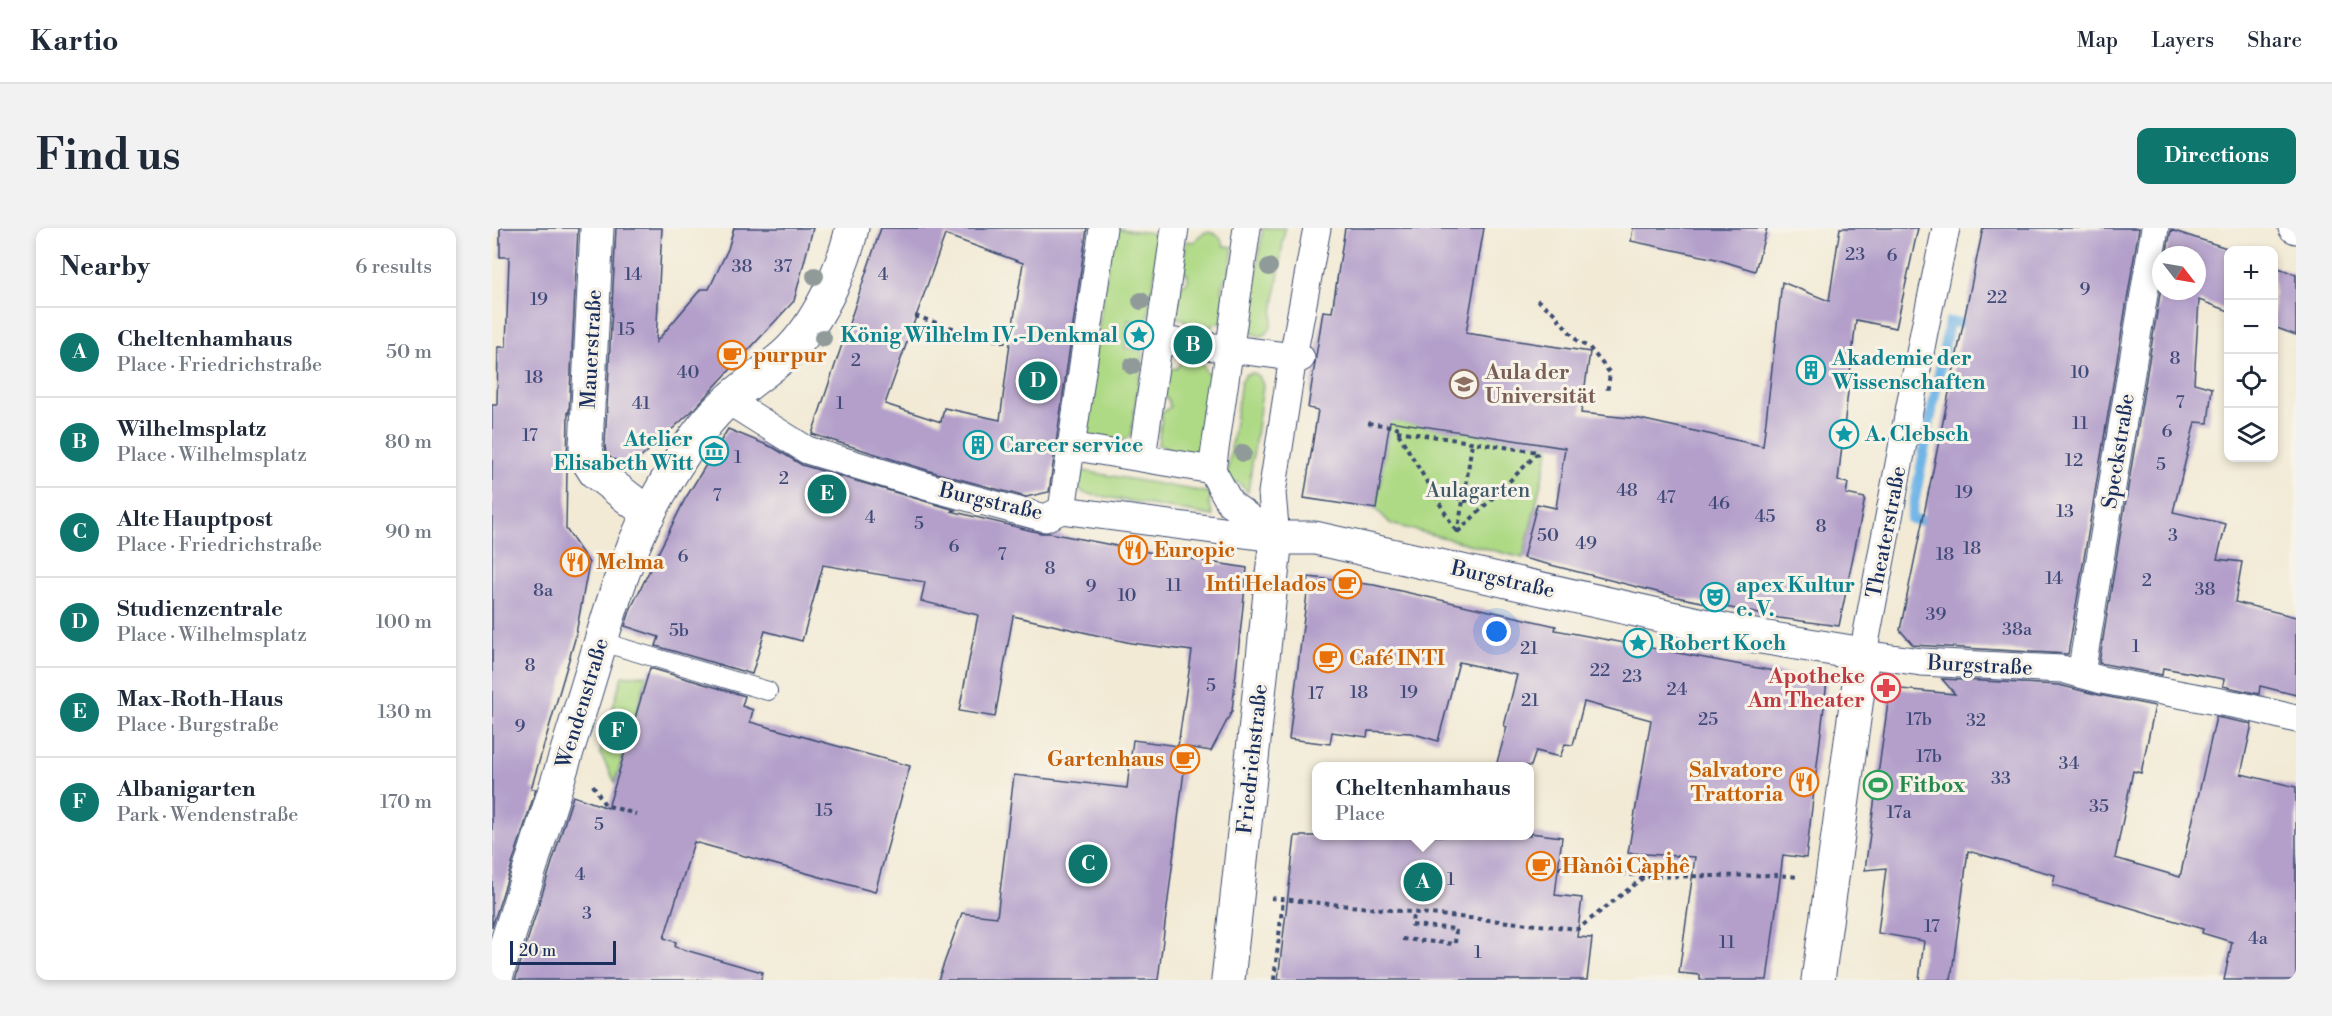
<!DOCTYPE html>
<meta charset="utf-8">
<style>
:root{--surface:#fff;--page:#f2f2f3;--text:#1f2937;--muted:#747a83;--line:#e0e1e3;--accent:#0f766e}
body{margin:0;font-family:"Libre Bodoni",serif;background:var(--page);color:var(--text)}
.controls{position:absolute;right:18px;top:18px;display:grid;overflow:hidden;border-radius:12px;box-shadow:0 3px 9px #0003}
.controls button{width:54px;height:54px;display:grid;place-items:center;padding:0;border:0;border-bottom:2px solid var(--line);background:var(--surface);color:var(--text);font:30px sans-serif}
.compass{position:absolute;left:1660px;top:18px;width:54px;height:54px;border-radius:50%;background:var(--surface);box-shadow:0 3px 9px #0003;rotate:121deg}
.scale{position:absolute;left:18px;bottom:15px;width:106px;box-sizing:border-box;padding-left:6px;border:3px solid #1b2f5e;border-top:0;font-size:16px;line-height:21px;white-space:nowrap;color:#1b2f5e;-webkit-text-stroke:4px #f7f3e8;paint-order:stroke}
.you{position:absolute;left:1005px;top:404px;width:21px;height:21px;margin:-15px;border:4px solid #fff;border-radius:50%;background:#1a73e8;box-shadow:0 0 0 9px #1a73e833}
.badge{display:grid;place-items:center;width:39px;height:39px;border-radius:50%;background:var(--accent);color:#fff;font-size:20px;font-weight:700}
.pin{position:absolute;translate:-50% -50%;border:3px solid #fff;box-shadow:0 2px 6px #0006}
.popup{position:absolute;left:820px;top:534px;width:222px;height:78px;box-sizing:border-box;display:grid;place-content:center;border-radius:12px;background:var(--surface);filter:drop-shadow(0 2px 4px #0005);font-size:20px;white-space:nowrap;color:var(--muted)}
.popup b{font-size:22px;color:var(--text)}
.popup::after{content:'';position:absolute;left:50%;top:100%;margin-left:-12px;border:12px solid transparent;border-top-color:var(--surface)}
.list{margin:0;padding:0;list-style:none}
h2{display:flex;justify-content:space-between;align-items:center;height:78px;margin:0;padding:0 24px;font-size:26px}
h2 small{font-size:20px;font-weight:400;color:var(--muted)}
.list li{display:grid;grid-template-columns:39px 1fr auto;gap:18px;align-items:center;box-sizing:border-box;height:90px;padding:0 24px;border-top:2px solid var(--line)}
.list b{display:block;font-size:22px;white-space:nowrap}
.list p{margin:0;font-size:20px;white-space:nowrap;color:var(--muted)}
.list em{font-size:20px;font-style:normal;color:var(--muted)}
.icon{flex:none;width:33px;height:33px;fill:none;stroke:currentColor;stroke-width:2;stroke-linecap:round;stroke-linejoin:round}
.map{position:relative;flex:none;width:1804px;height:752px;overflow:hidden;border-radius:12px}
header{display:flex;align-items:center;gap:36px;box-sizing:border-box;height:84px;padding:0 30px;background:var(--surface);border-bottom:2px solid var(--line)}
header strong{font-size:28px}
nav{display:flex;gap:33px;margin-inline-start:auto;font-size:21px}
.intro{display:flex;align-items:center;justify-content:space-between;box-sizing:border-box;height:144px;padding:0 36px}
h1{margin:0;font-size:42px}
.button{padding:15px 27px;border-radius:12px;background:var(--accent);color:#fff;font-size:21px;font-weight:700}
main{display:flex;gap:36px;padding:0 36px}
aside{flex:1;background:var(--surface);border-radius:12px;box-shadow:0 3px 9px #0003}
.map>svg:first-child{display:block}
.green{fill:#afda85;stroke:#658472;stroke-width:1.5}
.lines{fill:none;stroke-linecap:round;stroke-linejoin:round}
.stream{stroke:#71b5e7;stroke-width:10}
.building{fill:#b39fca;fill-rule:evenodd}
.service-casing{stroke:#3b4b70;stroke-width:20}
.pedestrian-casing{stroke:#3b4b70;stroke-width:29}
.minor-casing{stroke:#3b4b70;stroke-width:35}
.path{stroke:#3b4b70;stroke-width:4;stroke-dasharray:4.5 4.5;stroke-linecap:butt}
.service{stroke:#fff;stroke-width:18}
.pedestrian{stroke:#fff;stroke-width:27}
.minor{stroke:#fff;stroke-width:33}
.tree{fill:#909b99}
.labels{text-anchor:middle;stroke-width:6;stroke-linejoin:round;paint-order:stroke}
.number-label{font-size:18px;fill:#414b79}
.culture-label{font-size:21px;font-weight:bold;fill:#0d838f;stroke:#f7f3e8;text-anchor:start}
.street-label{font-size:21px;fill:#1b2f5e;stroke:#f7f3e8}
.food-label{font-size:21px;font-weight:bold;fill:#c56008;stroke:#f7f3e8;text-anchor:start}
.education-label{font-size:21px;font-weight:bold;fill:#785e54;stroke:#f7f3e8;text-anchor:start}
.park-label{font-size:21px;fill:#405a68;stroke:#f7f3e8}
.health-label{font-size:21px;font-weight:bold;fill:#be3a42;stroke:#f7f3e8;text-anchor:end}
.leisure-label{font-size:21px;font-weight:bold;fill:#27864d;stroke:#f7f3e8;text-anchor:start}
</style>
<header>
<strong>Kartio</strong>
<nav><a>Map</a><a>Layers</a><a>Share</a></nav>
</header>
<div class="intro"><h1>Find us</h1><a class="button">Directions</a></div>
<main>
<aside>
<h2>Nearby<small>6 results</small></h2>
<ul class="list">
<li><span class="badge">A</span><div><b>Cheltenhamhaus</b><p>Place · Friedrichstraße</p></div><em>50 m</em></li>
<li><span class="badge">B</span><div><b>Wilhelmsplatz</b><p>Place · Wilhelmsplatz</p></div><em>80 m</em></li>
<li><span class="badge">C</span><div><b>Alte Hauptpost</b><p>Place · Friedrichstraße</p></div><em>90 m</em></li>
<li><span class="badge">D</span><div><b>Studienzentrale</b><p>Place · Wilhelmsplatz</p></div><em>100 m</em></li>
<li><span class="badge">E</span><div><b>Max-Roth-Haus</b><p>Place · Burgstraße</p></div><em>130 m</em></li>
<li><span class="badge">F</span><div><b>Albanigarten</b><p>Park · Wendenstraße</p></div><em>170 m</em></li>
</ul>
</aside>
<div class="map">
<svg width="1804" height="752" viewBox="0 0 1804 752">
<rect width="100%" height="100%" fill="#f7f3e8"/>
<filter id="ink" filterUnits="userSpaceOnUse"><feTurbulence type="fractalNoise" baseFrequency=".0167" numOctaves="2"/><feDisplacementMap in="SourceGraphic" scale="12" xChannelSelector="R" yChannelSelector="G"/><feConvolveMatrix kernelMatrix="1 2 1 2 8 2 1 2 1" color-interpolation-filters="sRGB"/></filter>
<filter id="wash" filterUnits="userSpaceOnUse"><feTurbulence type="fractalNoise" baseFrequency=".008" numOctaves="4" result="noise"/><feDisplacementMap in="SourceGraphic" scale="24" xChannelSelector="R" yChannelSelector="G"/><feGaussianBlur stdDeviation="1.35" result="paint"/><feColorMatrix in="noise" values="0 0 0 0 0 0 0 0 0 0 0 0 0 0 0 0 0 1.4 0 .05"/><feComposite in="paint" operator="in"/></filter>
<g filter="url(#wash)">
<rect width="100%" height="100%" fill="#f2ead5"/>
<g class="green">
<path d="M621,0L659,5L666,10L667,15L655,95L636,92L633,120L651,123L639,206C631,220 604,210 591,208Z"/>
<path d="M771,0H793L779,99C775,108 768,110 760,105L757,96Z"/>
<path d="M714,4C724,5 729,8 732,18L741,19L737,49L732,51L729,61L732,65L730,96L722,95L715,104C704,108 696,103 692,91L684,90L688,59L696,53V47L691,42L694,13L702,14L707,8Z"/>
<path d="M696,131C705,130 712,135 714,145H722L718,176L713,178L710,184L714,192L712,223L704,222L701,227L676,225L674,218L666,217L670,185L678,179L676,171L672,169L676,139L684,141L690,133Z"/>
<path d="M761,145L767,148L771,157L756,264L747,255L734,254L749,154L754,146Z"/>
<path d="M877,189L1058,217L1031,330L899,296L884,281L896,205L875,202Z"/>
<path d="M591,243L719,265L717,275L721,288L592,265L585,259L587,246Z"/>
<path d="M162,447L161,452L154,451L123,554L108,525L130,448Z"/>
</g>
<g class="lines">
<path class="stream" d="M1430,293L1419,291L1457,94L1471,95"/>
</g>
<g id="blocks">
<g class="building">
<path d="M8,0H86L77,185L76,183L74,301L97,335L83,411L39,561H44L0,699V177H5L6,119H14L17,29H8Z"/>
<path d="M124,0H170L164,114L209,61H217L236,21L242,0H321L302,73L200,183L143,235L120,231L114,225L113,217Z"/>
<path d="M389,0H595L557,264L534,269L441,244L320,206ZM453,7L531,35L518,115L508,192L452,180L449,194L393,176Z"/>
<path d="M853,0H992L974,105L1098,124L1089,185L1148,191L1271,218L1290,54L1337,73L1348,0H1426L1404,100L1364,92L1346,253L1356,255L1354,266L1373,270L1347,398L1287,390L1185,369L1031,330L1045,276L1064,280L1073,220L898,193L884,281L812,270L826,182L816,180L831,83L840,84Z"/>
<path d="M1141,0H1275L1263,43L1224,31L1139,13Z"/>
<path d="M1491,0H1647L1576,426L1421,417L1408,402Z"/>
<path d="M1679,2L1741,22H1737V83L1707,72L1702,155L1720,160L1716,195L1703,194L1681,284L1734,296L1725,331L1750,334L1743,374L1804,389V467L1768,458L1767,466L1731,458L1732,451L1671,440L1670,447L1607,435L1669,60V63H1705V27H1674Z"/>
<path d="M1782,38L1804,47V107L1782,99Z"/>
<path d="M236,201L282,220L310,237L463,282L459,283L549,305H558L661,325L755,340L740,483L719,523L695,519L666,752H446L470,685L505,689L522,547L635,560L641,512L686,518L700,423L639,415L521,388L503,489L467,483L486,387L429,373L433,354L331,337L310,413L273,403L260,446L164,418L167,409L133,398L139,380L193,271Z"/>
<path d="M817,349L882,357L1064,398L1063,402L1335,453L1314,630L1291,627L1275,752H1208V747L1187,745L1203,629L1136,625L1159,492L1092,474L1081,517L1073,516L1068,529L1044,523L1039,538H1004L1015,499L1012,498L1025,447L967,434L946,513L919,505L876,503L875,509L840,504L838,516L797,511Z"/>
<path d="M158,440L253,468L250,478L261,482L258,494L418,538L383,664L202,614L172,710L184,714L183,719L270,744L269,752H23L81,568L116,580Z"/>
<path d="M1450,451L1567,457L1607,467L1663,478L1649,545L1641,543L1623,630L1688,649L1724,489L1760,496L1749,546L1804,559V752H1732L1740,714L1710,705L1711,701L1561,657L1563,647L1476,623L1459,752H1427L1432,713L1386,705L1394,640L1373,642L1398,460L1463,466Z"/>
<path d="M1038,605L1070,609L1063,667L1090,670L1085,709L1100,710L1095,752H786L803,608H1038Z"/>
</g>
</g>
</g>
<g filter="url(#ink)">
<use href="#blocks" fill-opacity="0" stroke="#3b4b70" stroke-width="1.5"/>
<g class="lines">
<g class="service-casing">
<path id="service" d="M110,414L276,463"/>
</g>
<g class="pedestrian-casing">
<g id="pedestrian">
<path d="M1454,0L1432,104L1371,426L1429,434L1570,441L1610,452L1751,478L1804,491"/>
<path d="M1800,0L1804,2"/>
<path d="M667,112L809,130"/>
<path d="M235,172L315,222L437,259L553,290L570,282L784,310"/>
<path d="M578,218L720,242L738,275L783,309"/>
<path d="M650,229L683,0"/>
<path d="M720,242L755,0"/>
<path d="M570,282L611,0"/>
<path d="M784,310L780,265L801,129L825,0"/>
<path d="M1589,446L1663,0"/>
</g>
</g>
<g class="minor-casing">
<g id="minor">
<path d="M105,0L94,218L96,233L103,244L157,286"/>
<path d="M3,752C33,657 63,562 93,466C112,405 128,340 158,283C176,249 197,213 223,185C244,163 270,147 293,127C325,98 351,41 360,0"/>
<path d="M736,752L784,310H823L1251,406L1371,426L1326,752"/>
</g>
</g>
<g class="path">
<path d="M1045,72L1061,84L1086,114L1097,119L1118,145L1115,166"/>
<path d="M423,88L489,109L518,115"/>
<path d="M876,195L905,199V203L965,305L1047,224"/>
<path d="M905,203L1046,224"/>
<path d="M974,257L980,214"/>
<circle cx="973" cy="265" r="8"/>
<path d="M965,305L971,273"/>
<path d="M101,557L113,577L144,586"/>
<path d="M1049,638L1152,648"/>
<path d="M779,670L1086,701L1152,649L1284,647L1307,649"/>
<path d="M910,711L963,716L964,701L920,697L921,685"/>
<path d="M782,752L791,672"/>
</g>
<use href="#service" class="service"/>
<use href="#pedestrian" class="pedestrian"/>
<use href="#minor" class="minor"/>
</g>
<g class="tree">
<circle cx="777" cy="39" r="9"/>
<circle cx="323" cy="48" r="9"/>
<circle cx="649" cy="73" r="9"/>
<circle cx="331" cy="110" r="9"/>
<circle cx="640" cy="138" r="9"/>
<circle cx="751" cy="225" r="9"/>
</g>
</g>
<defs>
<g id="sight-ring" transform="scale(1.5)"><circle r="9.5" fill="#f7f3e8" stroke="#0f9aa8" stroke-width="1.5"/><path d="M0-6L1.8-2.2L6-1.7L2.9 1.2L3.7 5.4L0 3.3L-3.7 5.4L-2.9 1.2L-6-1.7L-1.8-2.2Z" fill="#0f9aa8"/></g>
<g id="cafe-ring" transform="scale(1.5)"><circle r="9.5" fill="#f7f3e8" stroke="#e8710a" stroke-width="1.5"/><path d="M-5.5-4.5H6V0H3Q3 3.5 0 3.5H-2.5Q-5.5 3.5-5.5 0ZM3-3.2v2h1.7v-2ZM-6 4.5H4V6H-6Z" fill="#e8710a"/></g>
<g id="building-ring" transform="scale(1.5)"><circle r="9.5" fill="#f7f3e8" stroke="#0f9aa8" stroke-width="1.5"/><path d="M-4-6H4V6H1V3H-1V6H-4ZM-2.5-4.3h1.7v1.8h-1.7ZM.8-4.3h1.7v1.8H.8ZM-2.5-1h1.7V.8h-1.7ZM.8-1h1.7V.8H.8Z" fill="#0f9aa8"/></g>
<g id="university-ring" transform="scale(1.5)"><circle r="9.5" fill="#f7f3e8" stroke="#8d6e63" stroke-width="1.5"/><path d="M0-5L7-2L0 1L-7-2ZM-4 1L0 2.5L4 1V4Q0 6-4 4Z" fill="#8d6e63"/></g>
<g id="museum-ring" transform="scale(1.5)"><circle r="9.5" fill="#f7f3e8" stroke="#0f9aa8" stroke-width="1.5"/><path d="M0-6L6-3V-2H-6V-3ZM-5-1h2V3h-2ZM-1-1h2V3h-2ZM3-1h2V3H3ZM-6 4H6V6H-6Z" fill="#0f9aa8"/></g>
<g id="restaurant-ring" transform="scale(1.5)"><circle r="9.5" fill="#f7f3e8" stroke="#e8710a" stroke-width="1.5"/><path d="M-5-6h1v4h1v-4h1v4h1v-4h1v5L-1.5 .5V6h-2V.5L-5-1ZM5-6V6H3V1.5H1.5Q1.5-4 5-6Z" fill="#e8710a"/></g>
<g id="theatre-ring" transform="scale(1.5)"><circle r="9.5" fill="#f7f3e8" stroke="#0f9aa8" stroke-width="1.5"/><path d="M-5-5.5Q0-4 5-5.5V0Q5 5 0 6Q-5 5-5 0ZM-3.3-2.5H-1v1.5H-3.3ZM1-2.5H3.3v1.5H1ZM-2.8 1Q0 5.5 2.8 1Z" fill="#0f9aa8"/></g>
<g id="pharmacy-ring" transform="scale(1.5)"><circle r="9.5" fill="#f7f3e8" stroke="#e0444e" stroke-width="1.5"/><path d="M-2-6h4v4h4v4h-4v4h-4v-4h-4v-4h4Z" fill="#e0444e"/></g>
<g id="stadium-ring" transform="scale(1.5)"><circle r="9.5" fill="#f7f3e8" stroke="#2e9e5b" stroke-width="1.5"/><path d="M0-5a6.5 5 0 1 0 0 10a6.5 5 0 1 0 0-10ZM-3.5-1.8h7v3.6h-7Z" fill="#2e9e5b"/></g>
</defs>
<g fill-rule="evenodd">
<use href="#sight-ring" x="647" y="107"/>
<use href="#cafe-ring" x="240" y="127"/>
<use href="#building-ring" x="1319" y="142"/>
<use href="#university-ring" x="972" y="156"/>
<use href="#sight-ring" x="1352" y="206"/>
<use href="#building-ring" x="486" y="217"/>
<use href="#museum-ring" x="222" y="223"/>
<use href="#restaurant-ring" x="641" y="322"/>
<use href="#restaurant-ring" x="83" y="334"/>
<use href="#cafe-ring" x="855" y="356"/>
<use href="#theatre-ring" x="1223" y="369"/>
<use href="#sight-ring" x="1146" y="415"/>
<use href="#cafe-ring" x="836" y="430"/>
<use href="#pharmacy-ring" x="1394" y="460"/>
<use href="#cafe-ring" x="693" y="531"/>
<use href="#restaurant-ring" x="1312" y="554"/>
<use href="#stadium-ring" x="1386" y="557"/>
<use href="#cafe-ring" x="1049" y="638"/>
</g>
<g class="labels">
<g class="number-label">
<text x="1363" y="32">23</text>
<text x="1400" y="33">6</text>
<text x="250" y="44">38</text>
<text x="291" y="44">37</text>
<text x="141" y="52">14</text>
<text x="391" y="52">4</text>
<text x="1593" y="67">9</text>
<text x="1505" y="75">22</text>
<text x="47" y="77">19</text>
<text x="134" y="107">15</text>
<text x="1683" y="136">8</text>
<text x="364" y="138">2</text>
<text x="196" y="150">40</text>
<text x="1588" y="150">10</text>
<text x="42" y="155">18</text>
<text x="1688" y="180">7</text>
<text x="149" y="181">41</text>
<text x="348" y="181">1</text>
<text x="1588" y="201">11</text>
<text x="1675" y="209">6</text>
<text x="38" y="213">17</text>
<text x="246" y="235">1</text>
<text x="1582" y="238">12</text>
<text x="1669" y="242">5</text>
<text x="292" y="256">2</text>
<text x="1135" y="268">48</text>
<text x="1472" y="270">19</text>
<text x="225" y="273">7</text>
<text x="1174" y="275">47</text>
<text x="1227" y="281">46</text>
<text x="1573" y="289">13</text>
<text x="1273" y="294">45</text>
<text x="378" y="295">4</text>
<text x="427" y="301">5</text>
<text x="1329" y="304">8</text>
<text x="1056" y="313">50</text>
<text x="1681" y="313">3</text>
<text x="1094" y="321">49</text>
<text x="462" y="324">6</text>
<text x="1480" y="326">18</text>
<text x="510" y="332">7</text>
<text x="1453" y="332">18</text>
<text x="191" y="334">6</text>
<text x="558" y="346">8</text>
<text x="1562" y="356">14</text>
<text x="1655" y="358">2</text>
<text x="682" y="363">11</text>
<text x="599" y="364">9</text>
<text x="1713" y="367">38</text>
<text x="51" y="368">8a</text>
<text x="635" y="373">10</text>
<text x="1444" y="392">39</text>
<text x="1525" y="407">38a</text>
<text x="187" y="408">5b</text>
<text x="1644" y="424">1</text>
<text x="1037" y="426">21</text>
<text x="38" y="443">8</text>
<text x="1108" y="448">22</text>
<text x="1140" y="454">23</text>
<text x="719" y="463">5</text>
<text x="1185" y="467">24</text>
<text x="867" y="470">18</text>
<text x="917" y="470">19</text>
<text x="824" y="471">17</text>
<text x="1038" y="478">21</text>
<text x="1216" y="497">25</text>
<text x="1427" y="497">17b</text>
<text x="1484" y="498">32</text>
<text x="28" y="504">9</text>
<text x="1437" y="534">17b</text>
<text x="1577" y="541">34</text>
<text x="1509" y="556">33</text>
<text x="1607" y="584">35</text>
<text x="332" y="588">15</text>
<text x="1407" y="590">17a</text>
<text x="107" y="602">5</text>
<text x="88" y="652">4</text>
<text x="959" y="657">1</text>
<text x="95" y="691">3</text>
<text x="1440" y="704">17</text>
<text x="1766" y="716">4a</text>
<text x="1235" y="720">11</text>
<text x="986" y="730">1</text>
</g>
<g class="culture-label">
<text x="626" y="114" text-anchor="end">König Wilhelm IV.-Denkmal</text>
<text x="1340" y="137">Akademie der<tspan x="1340" dy="24">Wissenschaften</tspan></text>
<text x="1373" y="213">A. Clebsch</text>
<text x="201" y="218" text-anchor="end">Atelier<tspan x="201" dy="24">Elisabeth Witt</tspan></text>
<text x="507" y="224">Career service</text>
<text x="1244" y="364">apex Kultur<tspan x="1244" dy="24">e. V.</tspan></text>
<text x="1167" y="422">Robert Koch</text>
</g>
<g class="street-label">
<text transform="translate(99 121) rotate(-87)" y="7">Mauerstraße</text>
<text transform="translate(1626 223) rotate(-81)" y="7">Speckstraße</text>
<text transform="translate(499 273) rotate(13)" y="7">Burgstraße</text>
<text transform="translate(1394 304) rotate(-79)" y="7">Theaterstraße</text>
<text transform="translate(1011 351) rotate(13)" y="7">Burgstraße</text>
<text transform="translate(1488 437) rotate(3)" y="7">Burgstraße</text>
<text transform="translate(90 475) rotate(-73)" y="7">Wendenstraße</text>
<text transform="translate(760 531) rotate(-84)" y="7">Friedrichstraße</text>
</g>
<g class="food-label">
<text x="261" y="134">purpur</text>
<text x="662" y="329">Europic</text>
<text x="104" y="341">Melma</text>
<text x="834" y="363" text-anchor="end">Inti Helados</text>
<text x="857" y="437">Café INTI</text>
<text x="672" y="538" text-anchor="end">Gartenhaus</text>
<text x="1291" y="549" text-anchor="end">Salvatore<tspan x="1291" dy="24">Trattoria</tspan></text>
<text x="1070" y="645">Hànôi Càpḣê</text>
</g>
<g class="education-label">
<text x="993" y="151">Aula der<tspan x="993" dy="24">Universität</tspan></text>
</g>
<g class="park-label">
<text x="986" y="269">Aulagarten</text>
</g>
<g class="health-label">
<text x="1373" y="455">Apotheke<tspan x="1373" dy="24">Am Theater</tspan></text>
</g>
<g class="leisure-label">
<text x="1407" y="564">Fitbox</text>
</g>
</g>
</svg>
<div class="controls">
<button>+</button>
<button>−</button>
<button><svg class="icon" aria-label="locate" viewBox="0 0 24 24"><circle cx="12" cy="12" r="6"/><path d="M12 2v4M12 18v4M2 12h4M18 12h4"/></svg></button>
<button><svg class="icon" aria-label="layers" viewBox="0 0 24 24"><path d="M12 4l9 5-9 5-9-5zM3 14l9 5 9-5"/></svg></button>
</div>
<svg class="compass" viewBox="-18 -18 36 36"><path d="M0-13l5 13h-10z" fill="#e53935"/><path d="M0 13l5-13h-10z" fill="#747a83"/></svg>
<div class="scale">20 m</div>
<div class="you"></div>
<div class="pin badge" style="left:931px;top:654px">A</div>
<div class="popup"><b>Cheltenhamhaus</b>Place</div>
<div class="pin badge" style="left:701px;top:117px">B</div>
<div class="pin badge" style="left:596px;top:636px">C</div>
<div class="pin badge" style="left:546px;top:153px">D</div>
<div class="pin badge" style="left:335px;top:266px">E</div>
<div class="pin badge" style="left:126px;top:503px">F</div>
</div>
</main>
